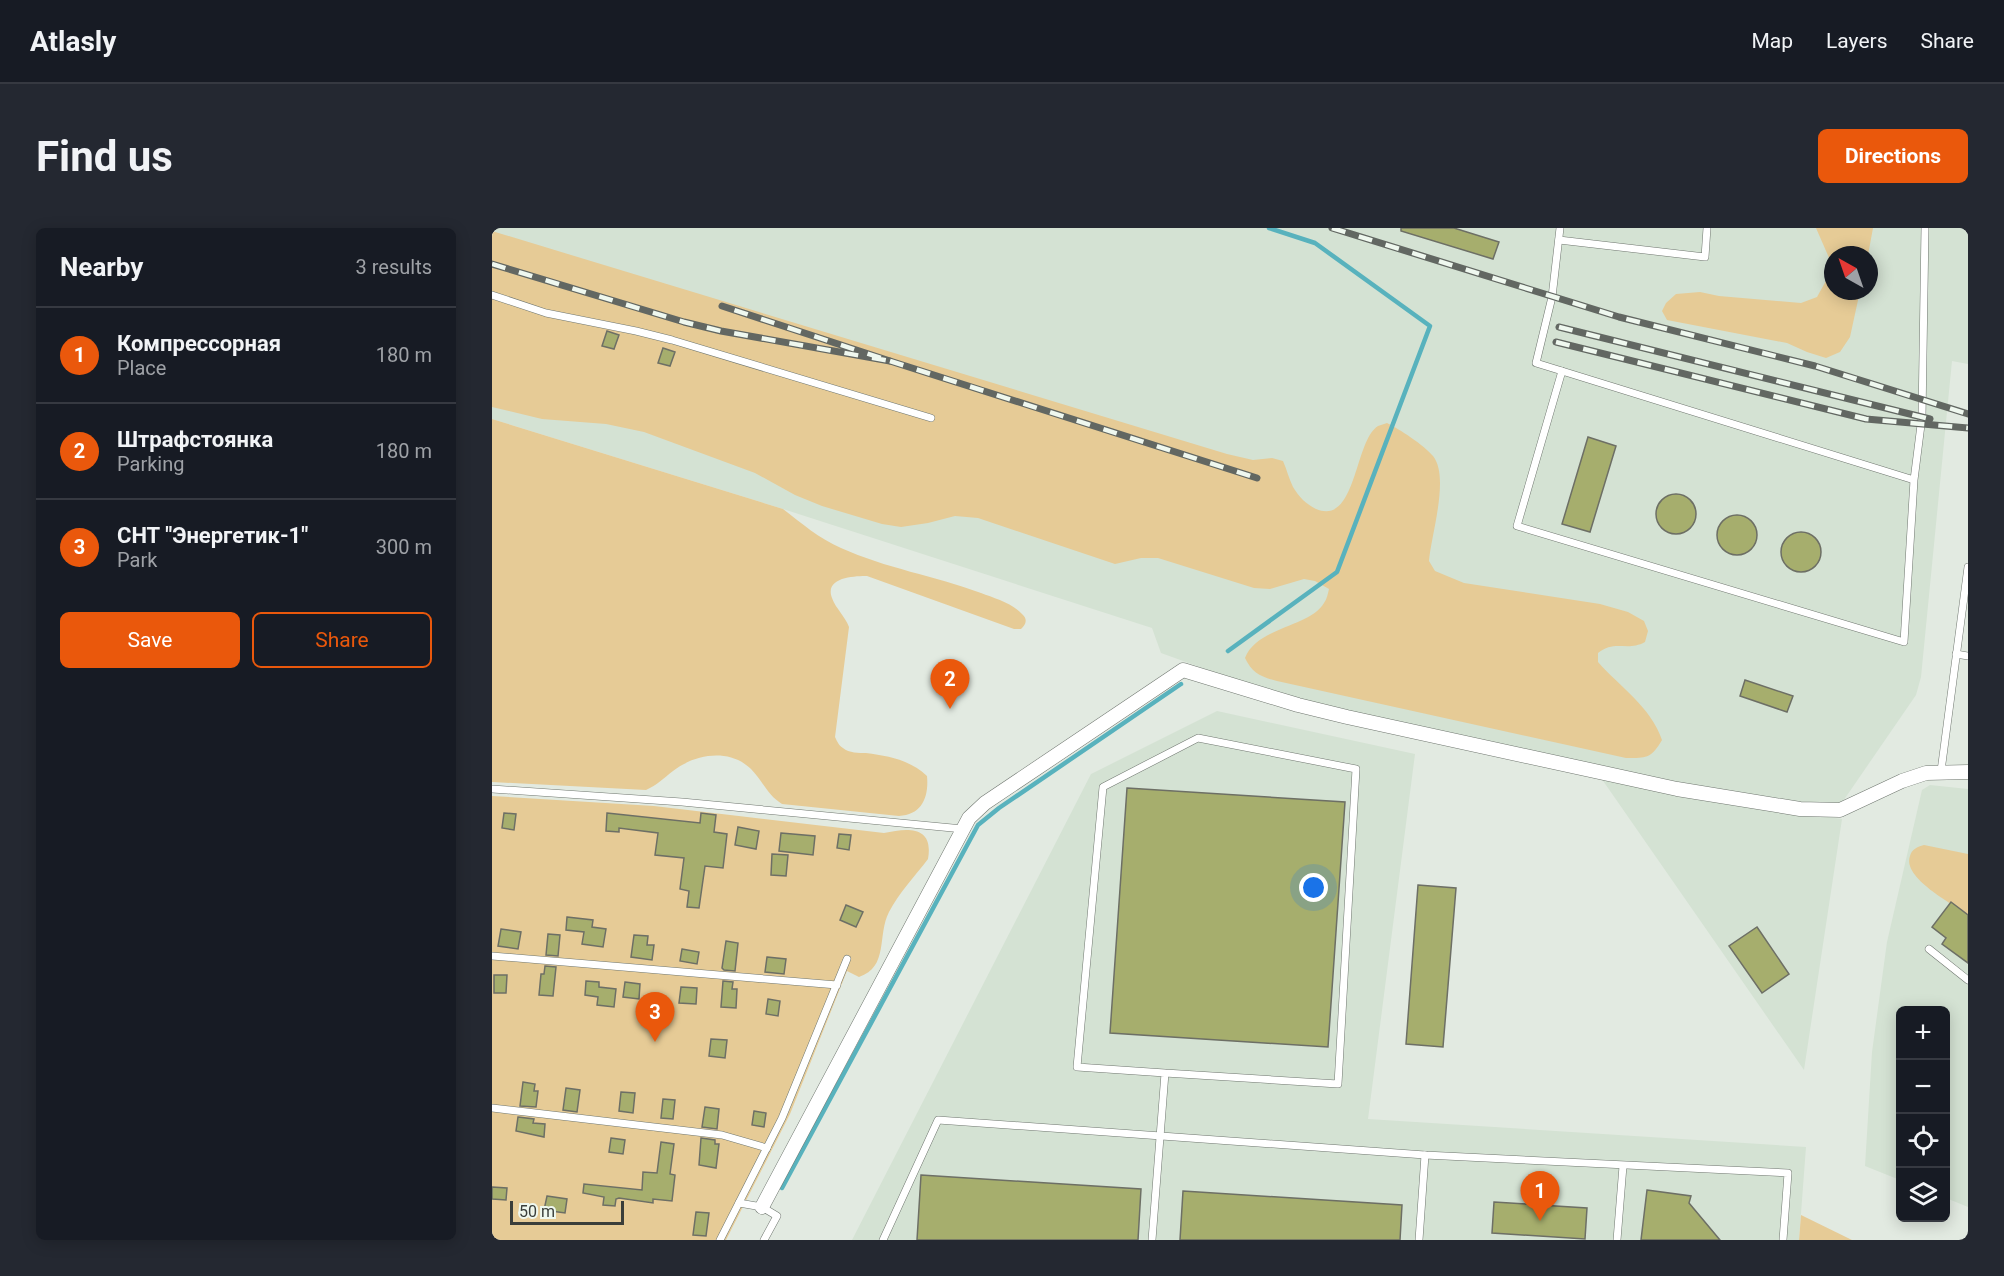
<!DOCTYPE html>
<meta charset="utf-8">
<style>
:root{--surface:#171b24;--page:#242831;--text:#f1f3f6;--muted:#9ea1a6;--line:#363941;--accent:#ea580c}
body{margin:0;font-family:Roboto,sans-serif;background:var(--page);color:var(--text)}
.controls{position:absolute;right:18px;bottom:18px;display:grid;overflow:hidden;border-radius:9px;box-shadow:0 3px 15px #0003}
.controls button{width:54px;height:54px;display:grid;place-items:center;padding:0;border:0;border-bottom:2px solid var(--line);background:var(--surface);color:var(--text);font:30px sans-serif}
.compass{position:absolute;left:1332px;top:18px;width:54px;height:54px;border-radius:50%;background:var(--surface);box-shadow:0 3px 15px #0003;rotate:320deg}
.scale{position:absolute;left:18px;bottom:15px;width:114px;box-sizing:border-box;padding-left:6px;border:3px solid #3a3e3a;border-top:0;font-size:16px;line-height:21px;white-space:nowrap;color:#3a3e3a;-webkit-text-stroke:4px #eff8ef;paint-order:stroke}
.you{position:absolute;left:822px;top:660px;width:21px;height:21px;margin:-15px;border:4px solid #fff;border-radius:50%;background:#1a73e8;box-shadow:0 0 0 9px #1a73e833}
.badge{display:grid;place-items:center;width:39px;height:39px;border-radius:50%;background:var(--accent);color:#fff;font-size:20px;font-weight:700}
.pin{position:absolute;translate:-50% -50px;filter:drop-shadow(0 2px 3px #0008)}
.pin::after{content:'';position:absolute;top:32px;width:21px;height:18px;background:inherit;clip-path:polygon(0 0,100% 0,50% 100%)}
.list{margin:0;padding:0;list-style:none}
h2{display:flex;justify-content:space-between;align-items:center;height:78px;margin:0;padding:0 24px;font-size:26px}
h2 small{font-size:20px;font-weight:400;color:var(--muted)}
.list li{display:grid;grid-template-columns:39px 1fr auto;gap:18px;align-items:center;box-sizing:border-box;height:96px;padding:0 24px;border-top:2px solid var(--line)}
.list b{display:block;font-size:22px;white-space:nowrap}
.list p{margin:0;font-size:20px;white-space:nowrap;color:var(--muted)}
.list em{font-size:20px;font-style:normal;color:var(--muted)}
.actions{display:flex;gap:12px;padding:18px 24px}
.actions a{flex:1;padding:14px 0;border:2px solid var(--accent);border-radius:9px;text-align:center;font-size:21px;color:var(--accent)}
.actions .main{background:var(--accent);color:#fff}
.icon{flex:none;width:33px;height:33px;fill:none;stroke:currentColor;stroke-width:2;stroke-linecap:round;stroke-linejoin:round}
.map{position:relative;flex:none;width:1476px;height:1012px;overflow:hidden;border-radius:9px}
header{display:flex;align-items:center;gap:36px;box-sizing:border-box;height:84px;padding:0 30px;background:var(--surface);border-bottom:2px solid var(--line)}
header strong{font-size:28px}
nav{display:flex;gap:33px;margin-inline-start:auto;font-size:21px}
.intro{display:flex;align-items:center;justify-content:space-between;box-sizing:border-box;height:144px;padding:0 36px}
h1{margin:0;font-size:42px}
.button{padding:15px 27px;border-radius:9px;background:var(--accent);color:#fff;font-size:21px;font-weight:700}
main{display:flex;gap:36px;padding:0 36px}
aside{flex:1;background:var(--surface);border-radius:9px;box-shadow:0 3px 15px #0003}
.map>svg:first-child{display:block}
.built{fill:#d4e2d3;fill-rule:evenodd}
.green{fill:#e6cb96}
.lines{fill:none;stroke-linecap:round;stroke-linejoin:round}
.stream{stroke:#58b2bd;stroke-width:4.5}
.building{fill:#a6ae6d;stroke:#6d6f65;stroke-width:1.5}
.lane-casing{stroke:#6f766f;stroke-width:8}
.street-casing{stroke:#6f766f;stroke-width:15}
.lane{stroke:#fff;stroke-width:7}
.street{stroke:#fff;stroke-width:14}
.rail-casing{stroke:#626762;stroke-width:7}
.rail{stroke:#eff8ef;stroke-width:4.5;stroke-dasharray:14;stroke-linecap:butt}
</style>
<header>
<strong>Atlasly</strong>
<nav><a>Map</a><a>Layers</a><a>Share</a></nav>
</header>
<div class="intro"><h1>Find us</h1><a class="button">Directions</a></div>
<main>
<aside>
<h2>Nearby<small>3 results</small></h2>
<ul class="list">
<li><span class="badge">1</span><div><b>Компрессорная</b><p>Place</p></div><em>180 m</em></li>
<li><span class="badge">2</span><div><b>Штрафстоянка</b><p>Parking</p></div><em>180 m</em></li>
<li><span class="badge">3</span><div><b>СНТ &quot;Энергетик-1&quot;</b><p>Park</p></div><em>300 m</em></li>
</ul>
<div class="actions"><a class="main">Save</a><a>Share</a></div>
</aside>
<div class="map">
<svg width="1476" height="1012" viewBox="0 0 1476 1012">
<rect width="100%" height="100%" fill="#e2eae1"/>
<g class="built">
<path d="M0,0H1476V136L1460,133L1429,449L1424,467L1347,579L1205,561L871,487L763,459L669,425L660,400L291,281L0,191ZM1341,27H1377V63H1341Z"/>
<path d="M725,483L923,526L876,891L1314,919L1307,1012H360L599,546Z"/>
<path d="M1107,547L1235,575L1350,591L1312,842Z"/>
<path d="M1438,557L1476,561V979L1454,970V782H1408V952L1373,938L1380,824L1395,714L1430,562Z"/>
</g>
<g class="green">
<path d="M1324,0H1381L1376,27H1341V63H1368L1358,109L1348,124L1334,130L1315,124L1295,115L1175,92L1170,83L1174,75L1184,66L1208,64L1227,68L1309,75L1325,69L1335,51L1338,32Z"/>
<path d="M0,3L735,226L761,232L780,230L791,233C795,242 797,251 801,259C807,269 814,276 824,281C865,298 862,213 886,198C889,197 892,196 895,195C907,201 932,217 941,228C958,249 939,307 937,333L943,343L972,355L1108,376L1136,384L1152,393L1156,403L1153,414C1135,424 1123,411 1106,425V434C1128,459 1159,479 1170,512C1159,531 1154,530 1134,530L785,453C769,449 760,445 753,430C765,399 818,399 832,375C835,371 836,365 837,361L823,353L812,351L778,361L762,360L666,330H649L623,336L486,290L463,288L436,295L409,299L390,296L330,278L303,267L263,245L152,204L114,196L50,191L0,179Z"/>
<path d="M0,191L291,281C309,295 328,311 349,320C393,340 443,348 489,365C502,370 520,375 530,386C536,391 534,397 529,401H522L375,348C363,348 332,349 340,370C344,381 353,388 357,399L343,509C345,513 347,518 351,520C357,525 367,525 374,525C397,528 418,532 435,548C437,569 430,587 407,588L290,576C276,568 270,552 259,541C237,520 203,526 181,543C172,550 165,557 154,562L0,554Z"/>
<path d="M0,568L162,578L392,605C415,600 442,597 436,631C423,648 407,665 397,684C385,707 397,739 367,749L355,743L298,886L234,1012H0Z"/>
<path d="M1432,617L1476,626V687C1461,676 1410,650 1418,628C1420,621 1425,619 1432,617Z"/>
<path d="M1309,987L1360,1012H1307Z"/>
</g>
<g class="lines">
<g class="stream">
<path d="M736,423L845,344L938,98L823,15L777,0"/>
<path d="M290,960L486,597L507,580L689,456"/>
</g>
</g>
<g class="building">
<path d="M909,0H962L1007,14L1001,31L909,3Z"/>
<path d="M115,103L127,107L122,121L110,118Z"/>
<path d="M171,120L183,124L178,138L166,135Z"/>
<path d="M1096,209L1124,218L1098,304L1070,296Z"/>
<circle cx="1184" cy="286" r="20"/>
<circle cx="1245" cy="307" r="20"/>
<circle cx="1309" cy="324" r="20"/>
<path d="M1253,452L1301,468L1295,484L1248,468Z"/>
<path d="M635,560L853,574L836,819L618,805Z"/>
<path d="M12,585L24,586L22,602L10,600Z"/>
<path d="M115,585L208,595L209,585L224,587L222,604L235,606L231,640L213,638L207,680L195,679L197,663L188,661L192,630L163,627L166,605L127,600V604L114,603Z"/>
<path d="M246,599L267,603L264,621L243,617Z"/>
<path d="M289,605L323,608L321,627L287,623Z"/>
<path d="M347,606L359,607L357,622L345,620Z"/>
<path d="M280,626L296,627L294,648L279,647Z"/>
<path d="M926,657L964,660L951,819L914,816Z"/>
<path d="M1459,674L1476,687V735L1450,716L1454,710L1440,699Z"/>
<path d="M354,677L371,684L364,699L348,692Z"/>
<path d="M75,689L101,692L100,699L114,701L111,719L90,716L92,704L74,702Z"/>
<path d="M1265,699L1297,746L1270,765L1237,718Z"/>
<path d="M9,701L29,704L26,721L6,718Z"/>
<path d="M56,706L68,707L66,728L54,727Z"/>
<path d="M142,707L156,708L155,717H162L160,732L139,729Z"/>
<path d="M234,713L246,715L243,743L232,742L230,740Z"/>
<path d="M190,721L207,724L205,736L188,733Z"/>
<path d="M275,729L294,731L292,746L273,744Z"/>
<path d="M53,738L64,739L61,768L47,767L49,746H52Z"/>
<path d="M2,747H15L14,765H2Z"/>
<path d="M94,753L107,754V759L124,761L122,779L105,777L106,769L93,767Z"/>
<path d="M231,753L241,754L240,761H245L244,780L229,779Z"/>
<path d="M133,754L148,756L147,771L131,769Z"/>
<path d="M189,759L205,760L204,776L187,775Z"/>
<path d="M276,771L288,773L286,788L274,786Z"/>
<path d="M219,811L235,812L233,830L217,828Z"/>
<path d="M31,854L43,856L42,863H46L44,879L28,878Z"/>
<path d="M74,860L88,862L85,884L71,882Z"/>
<path d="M129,864L143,865L141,885L127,883Z"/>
<path d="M171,871L183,872L181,891L169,890Z"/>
<path d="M213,879L227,881L225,901L210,899Z"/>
<path d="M262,883L274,885L272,899L260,897Z"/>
<path d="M26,889L42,891L41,895L53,896L52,909L24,903Z"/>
<path d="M119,910L133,912L131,926L117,924Z"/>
<path d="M209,910L223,912V916H227L224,940L207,937Z"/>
<path d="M169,914L182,916L178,946L183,947L180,973L161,971V975L127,970L124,971L123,978L111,977L112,969L91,965L92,956L150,962L151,944L165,945Z"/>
<path d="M429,947L649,961L646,1012H425Z"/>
<path d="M0,959L15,960L14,972L0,971Z"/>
<path d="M1155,962L1199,968L1197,975L1228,1012H1149Z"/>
<path d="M691,963L910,977L908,1012H688Z"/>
<path d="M55,968L75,971L73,985L52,982Z"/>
<path d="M1002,974L1095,980L1093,1011L1000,1005Z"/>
<path d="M204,984L217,985L214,1008L201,1007Z"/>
</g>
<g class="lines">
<g class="lane-casing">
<g id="lane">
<path d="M1068,0L1060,69L1044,135L1070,143"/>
<path d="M1067,12L1213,29L1215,0"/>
<path d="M0,67L54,85L144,103L180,112L439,190"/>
<path d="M1422,252L1070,143L1025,298L1412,414L1422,252L1430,189L1433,0"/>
<path d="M1464,426L1476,428"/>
<path d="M1449,543L1476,339"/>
<path d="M0,561L190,574L471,601"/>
<path d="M1437,721L1476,752"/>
<path d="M0,728L345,757"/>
<path d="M0,880L230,907L275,920"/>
<path d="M247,975L270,979L285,988L272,1012"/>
<path d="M228,1012L290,890L355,731"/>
<path d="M391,1012L446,892L933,927L1296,945L1291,1012"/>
<path d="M660,1012L673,845L846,856L864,541L706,510L611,559L585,839L673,845"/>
<path d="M927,1012L933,927"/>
<path d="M1125,1012L1131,938"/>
</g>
</g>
<g class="street-casing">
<path id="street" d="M270,979L477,590L493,575L691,442L806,477L855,489L1185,561L1308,581L1348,582L1410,553L1434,545L1476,544"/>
</g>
<use href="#lane" class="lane"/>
<use href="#street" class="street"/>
<g class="rail-casing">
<g id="rail">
<path d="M840,0L1127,89L1323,138L1476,186"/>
<path d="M0,36L192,94L229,103L398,133L230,78"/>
<path d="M1067,99L1438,191"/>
<path d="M1064,114L1374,191L1476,200"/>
<path d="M398,133L765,250"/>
</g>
</g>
<use href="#rail" class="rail"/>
</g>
</svg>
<div class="controls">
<button>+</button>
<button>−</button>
<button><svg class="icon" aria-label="locate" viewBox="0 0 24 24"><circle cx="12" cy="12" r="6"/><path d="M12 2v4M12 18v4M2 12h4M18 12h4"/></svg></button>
<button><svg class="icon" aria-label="layers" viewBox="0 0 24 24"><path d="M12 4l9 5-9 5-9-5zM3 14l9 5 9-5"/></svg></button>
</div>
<svg class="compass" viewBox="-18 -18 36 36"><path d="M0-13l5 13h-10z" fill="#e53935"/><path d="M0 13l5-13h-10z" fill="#9ea1a6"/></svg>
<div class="scale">50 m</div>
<div class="you"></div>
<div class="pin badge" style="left:1048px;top:993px">1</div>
<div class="pin badge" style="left:458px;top:481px">2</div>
<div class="pin badge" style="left:163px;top:814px">3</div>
</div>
</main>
